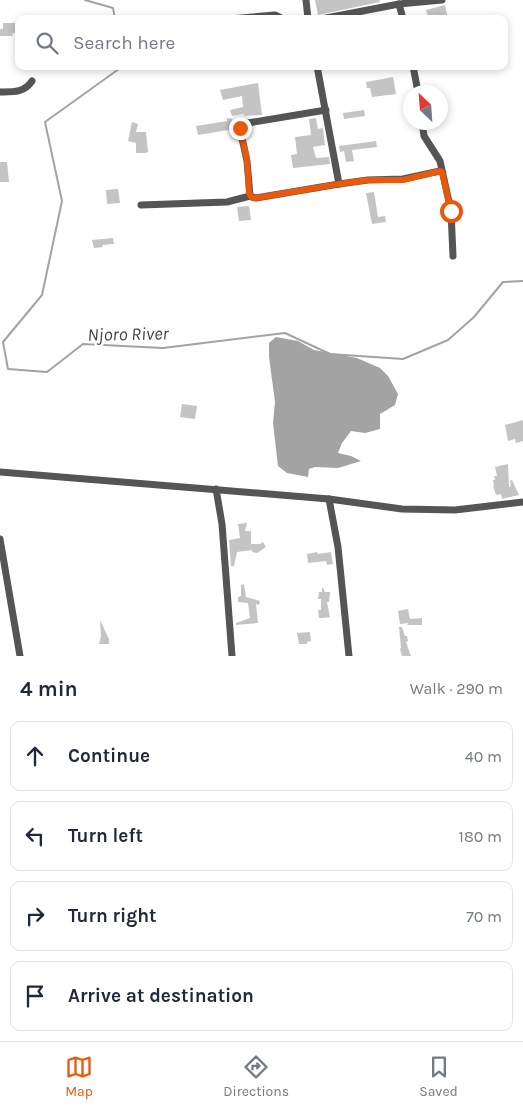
<!DOCTYPE html>
<meta charset="utf-8">
<style>
:root{--surface:#fff;--page:#f2f2f3;--text:#1f2937;--muted:#747a83;--line:#e0e1e3;--accent:#ea580c}
body{margin:0;font-family:Karla,sans-serif;background:var(--page);color:var(--text)}
.compass{position:absolute;left:403px;top:85px;width:45px;height:45px;border-radius:50%;background:var(--surface);box-shadow:0 2px 8px #0003;rotate:335deg}
.stop{position:absolute;width:15px;height:15px;margin:-11px;border:4px solid #ea580c;border-radius:50%;background:#fff}
.stop.end{background:#ea580c;border-color:#fff;box-shadow:0 1px 5px #0008}
.list{margin:0;padding:0;list-style:none}
h2{display:flex;justify-content:space-between;align-items:center;height:65px;margin:0;padding:0 20px;font-size:21px}
h2 small{font-size:16px;font-weight:400;color:var(--muted)}
.list li{display:grid;grid-template-columns:32px 1fr auto;gap:15px;align-items:center;box-sizing:border-box;height:70px;margin:0 10px 10px;padding:0 10px;border:1px solid var(--line);border-radius:10px}
.list b{display:block;font-size:19px;white-space:nowrap}
.list em{font-size:16px;font-style:normal;color:var(--muted)}
.icon{flex:none;width:28px;height:28px;fill:none;stroke:currentColor;stroke-width:2;stroke-linecap:round;stroke-linejoin:round}
.map{position:relative;flex:none;width:523px;height:656px;overflow:hidden}
.search{position:absolute;background:var(--surface);box-shadow:0 2px 8px #0003;left:15px;right:15px;top:15px;height:55px;display:flex;align-items:center;gap:12px;box-sizing:border-box;padding:0 18px;border-radius:10px;color:var(--muted);font-size:19px}
.sheet{height:385px;background:var(--surface)}
nav{display:flex;justify-content:space-around;align-items:center;box-sizing:border-box;height:70px;border-top:1px solid var(--line);background:var(--surface);font-size:14px;color:var(--muted)}
nav a{display:grid;justify-items:center;gap:2px}
nav .on{color:var(--accent)}
.map>svg:first-child{display:block}
.water{fill:#a3a3a3}
.lines{fill:none;stroke-linecap:round;stroke-linejoin:round}
.stream{stroke:#a3a3a3;stroke-width:2}
.building{fill:#c4c4c4}
.street{stroke:#555;stroke-width:7}
.route{stroke:#ea580c;stroke-width:6}
.labels{text-anchor:middle;stroke-width:5;stroke-linejoin:round;paint-order:stroke}
.water-label{font-size:18px;font-style:italic;fill:#444;stroke:#fff}
</style>
<div class="map">
<svg width="523" height="656" viewBox="0 0 523 656">
<rect width="100%" height="100%" fill="#fff"/>
<path class="water" d="M276,337L298,341L314,350L357,358L380,368L388,376L398,394L395,405L380,414V429L365,433L351,431L342,443L338,453L351,456L361,461L338,468L315,467L309,469L308,477L287,473L278,466L273,423L275,402L269,357V343Z"/>
<g class="lines">
<g class="stream">
<path d="M85,0L113,8L115,19"/>
<path d="M123,66L45,122L62,201L42,295L3,342L8,369L47,372L83,344L163,348L285,333L330,354L403,359L448,340L474,317L503,282L523,281"/>
</g>
</g>
<g class="building">
<path d="M315,0H379L380,2L318,15Z"/>
<path d="M445,5L448,19H429L426,10Z"/>
<path d="M3,23H19V34L12,33L13,36H0V29H3Z"/>
<path d="M393,77L396,94L372,97L370,88H367L366,82Z"/>
<path d="M258,83L262,115L244,116V114L232,116L230,110L243,107L242,96L223,100L220,90Z"/>
<path d="M364,110L365,116L344,119L343,113Z"/>
<path d="M227,118L232,119L234,129L198,135L196,126L227,121Z"/>
<path d="M316,118L318,129L323,128L325,145L313,147L316,158L329,157L330,164L293,168L291,155L297,154L295,137L311,135L309,119Z"/>
<path d="M132,122L138,124L136,132H146L148,152L146,153H136V143L128,141Z"/>
<path d="M376,141L377,147L352,150L354,161L346,162L344,151L340,152L339,146Z"/>
<path d="M0,162H7L9,182H0Z"/>
<path d="M118,189L120,203L107,204L106,190Z"/>
<path d="M374,192L378,217L385,216L386,222L372,224L366,193Z"/>
<path d="M249,206L251,220L239,221L237,207Z"/>
<path d="M113,238L114,244L102,245L103,247L94,248L92,240Z"/>
<path d="M182,404L197,406L195,419L180,417Z"/>
<path d="M523,420V441L516,443L515,439L508,441L505,425Z"/>
<path d="M508,464L509,487L511,486L510,481L512,480L519,495L502,499L501,494L496,495L493,486H494L493,480H495L494,476H497L495,467Z"/>
<path d="M247,523L245,531H251V544H260L263,542L266,547L257,553L252,552V550L237,552L234,566H231L229,540L240,538L238,524Z"/>
<path d="M317,552L318,554L331,552L333,564L327,565L326,561L308,563L307,554Z"/>
<path d="M244,584L246,597L260,601L259,605L256,604L258,623L236,625V623L250,618L248,603L238,602V597L241,596V585Z"/>
<path d="M322,588H323L325,592H330L329,602H327L330,617L323,618H319L318,610H321V599H318L319,592H322Z"/>
<path d="M408,609L410,619L422,618V625H407L408,623L400,624L398,611Z"/>
<path d="M100,620L109,639V644H99L101,636Z"/>
<path d="M399,627H402L405,636H407L408,641L406,642L411,656H402L400,649L401,648Z"/>
<path d="M310,632L311,641L307,642V644H299L297,633Z"/>
</g>
<g class="lines">
<g class="street">
<path d="M306,0L308,19"/>
<path d="M399,4L403,19"/>
<path d="M230,19L275,15L283,19"/>
<path d="M321,19L399,4L442,0"/>
<path d="M317,66L339,184"/>
<path d="M413,66L418,92"/>
<path d="M0,92C13,92 24,93 32,81"/>
<path d="M326,110L248,123L243,125L240,129L247,161L250,196L256,198L339,184L368,180L403,179L440,171L442,172"/>
<path d="M422,122L424,136L440,161L451,211L453,256"/>
<path d="M141,205L227,202L250,196"/>
<path d="M0,472L329,499L402,509L455,510L523,502"/>
<path d="M216,489L222,524L232,656"/>
<path d="M329,499L338,547L349,656"/>
<path d="M0,539L20,656"/>
</g>
</g>
<g class="lines">
<path class="route" d="M240,128L247,160L249,193L252,198H256L339,184L368,180H403L440,171L442,172L451,211"/>
</g>
<g class="labels">
<g class="water-label">
<text transform="translate(128 334) rotate(-1)" y="6">Njoro River</text>
</g>
</g>
</svg>
<svg class="compass" viewBox="-18 -18 36 36"><path d="M0-13l5 13h-10z" fill="#e53935"/><path d="M0 13l5-13h-10z" fill="#747a83"/></svg>
<div class="stop" style="left:451px;top:211px"></div>
<div class="stop end" style="left:240px;top:128px"></div>
<div class="search"><svg class="icon" aria-label="search" viewBox="0 0 24 24"><circle cx="10" cy="10" r="6"/><path d="M15 15l6 6"/></svg>Search here</div>
</div>
<section class="sheet">
<h2>4 min<small>Walk · 290 m</small></h2>
<ul class="list">
<li><svg class="icon" aria-label="ahead" viewBox="0 0 24 24"><path d="M12 20V5M6 11l6-6 6 6"/></svg><div><b>Continue</b></div><em>40 m</em></li>
<li><svg class="icon" aria-label="left" viewBox="0 0 24 24"><path d="M17 20v-9H6M10 6l-5 5 5 5"/></svg><div><b>Turn left</b></div><em>180 m</em></li>
<li><svg class="icon" aria-label="right" viewBox="0 0 24 24"><path d="M7 20v-9h11M14 6l5 5-5 5"/></svg><div><b>Turn right</b></div><em>70 m</em></li>
<li><svg class="icon" aria-label="arrive" viewBox="0 0 24 24"><path d="M6 21V4h12l-3 4 3 4H6"/></svg><div><b>Arrive at destination</b></div></li>
</ul>
</section>
<nav>
<a class="on"><svg class="icon" aria-label="map" viewBox="0 0 24 24"><path d="M3 6l6-2 6 2 6-2v14l-6 2-6-2-6 2zM9 4v14M15 6v14"/></svg>Map</a>
<a><svg class="icon" aria-label="directions" viewBox="0 0 24 24"><path d="M12 3l9 9-9 9-9-9zM9 14v-3h6M13 9l2 2-2 2"/></svg>Directions</a>
<a><svg class="icon" aria-label="saved" viewBox="0 0 24 24"><path d="M7 4h10v16l-5-4-5 4z"/></svg>Saved</a>
</nav>
